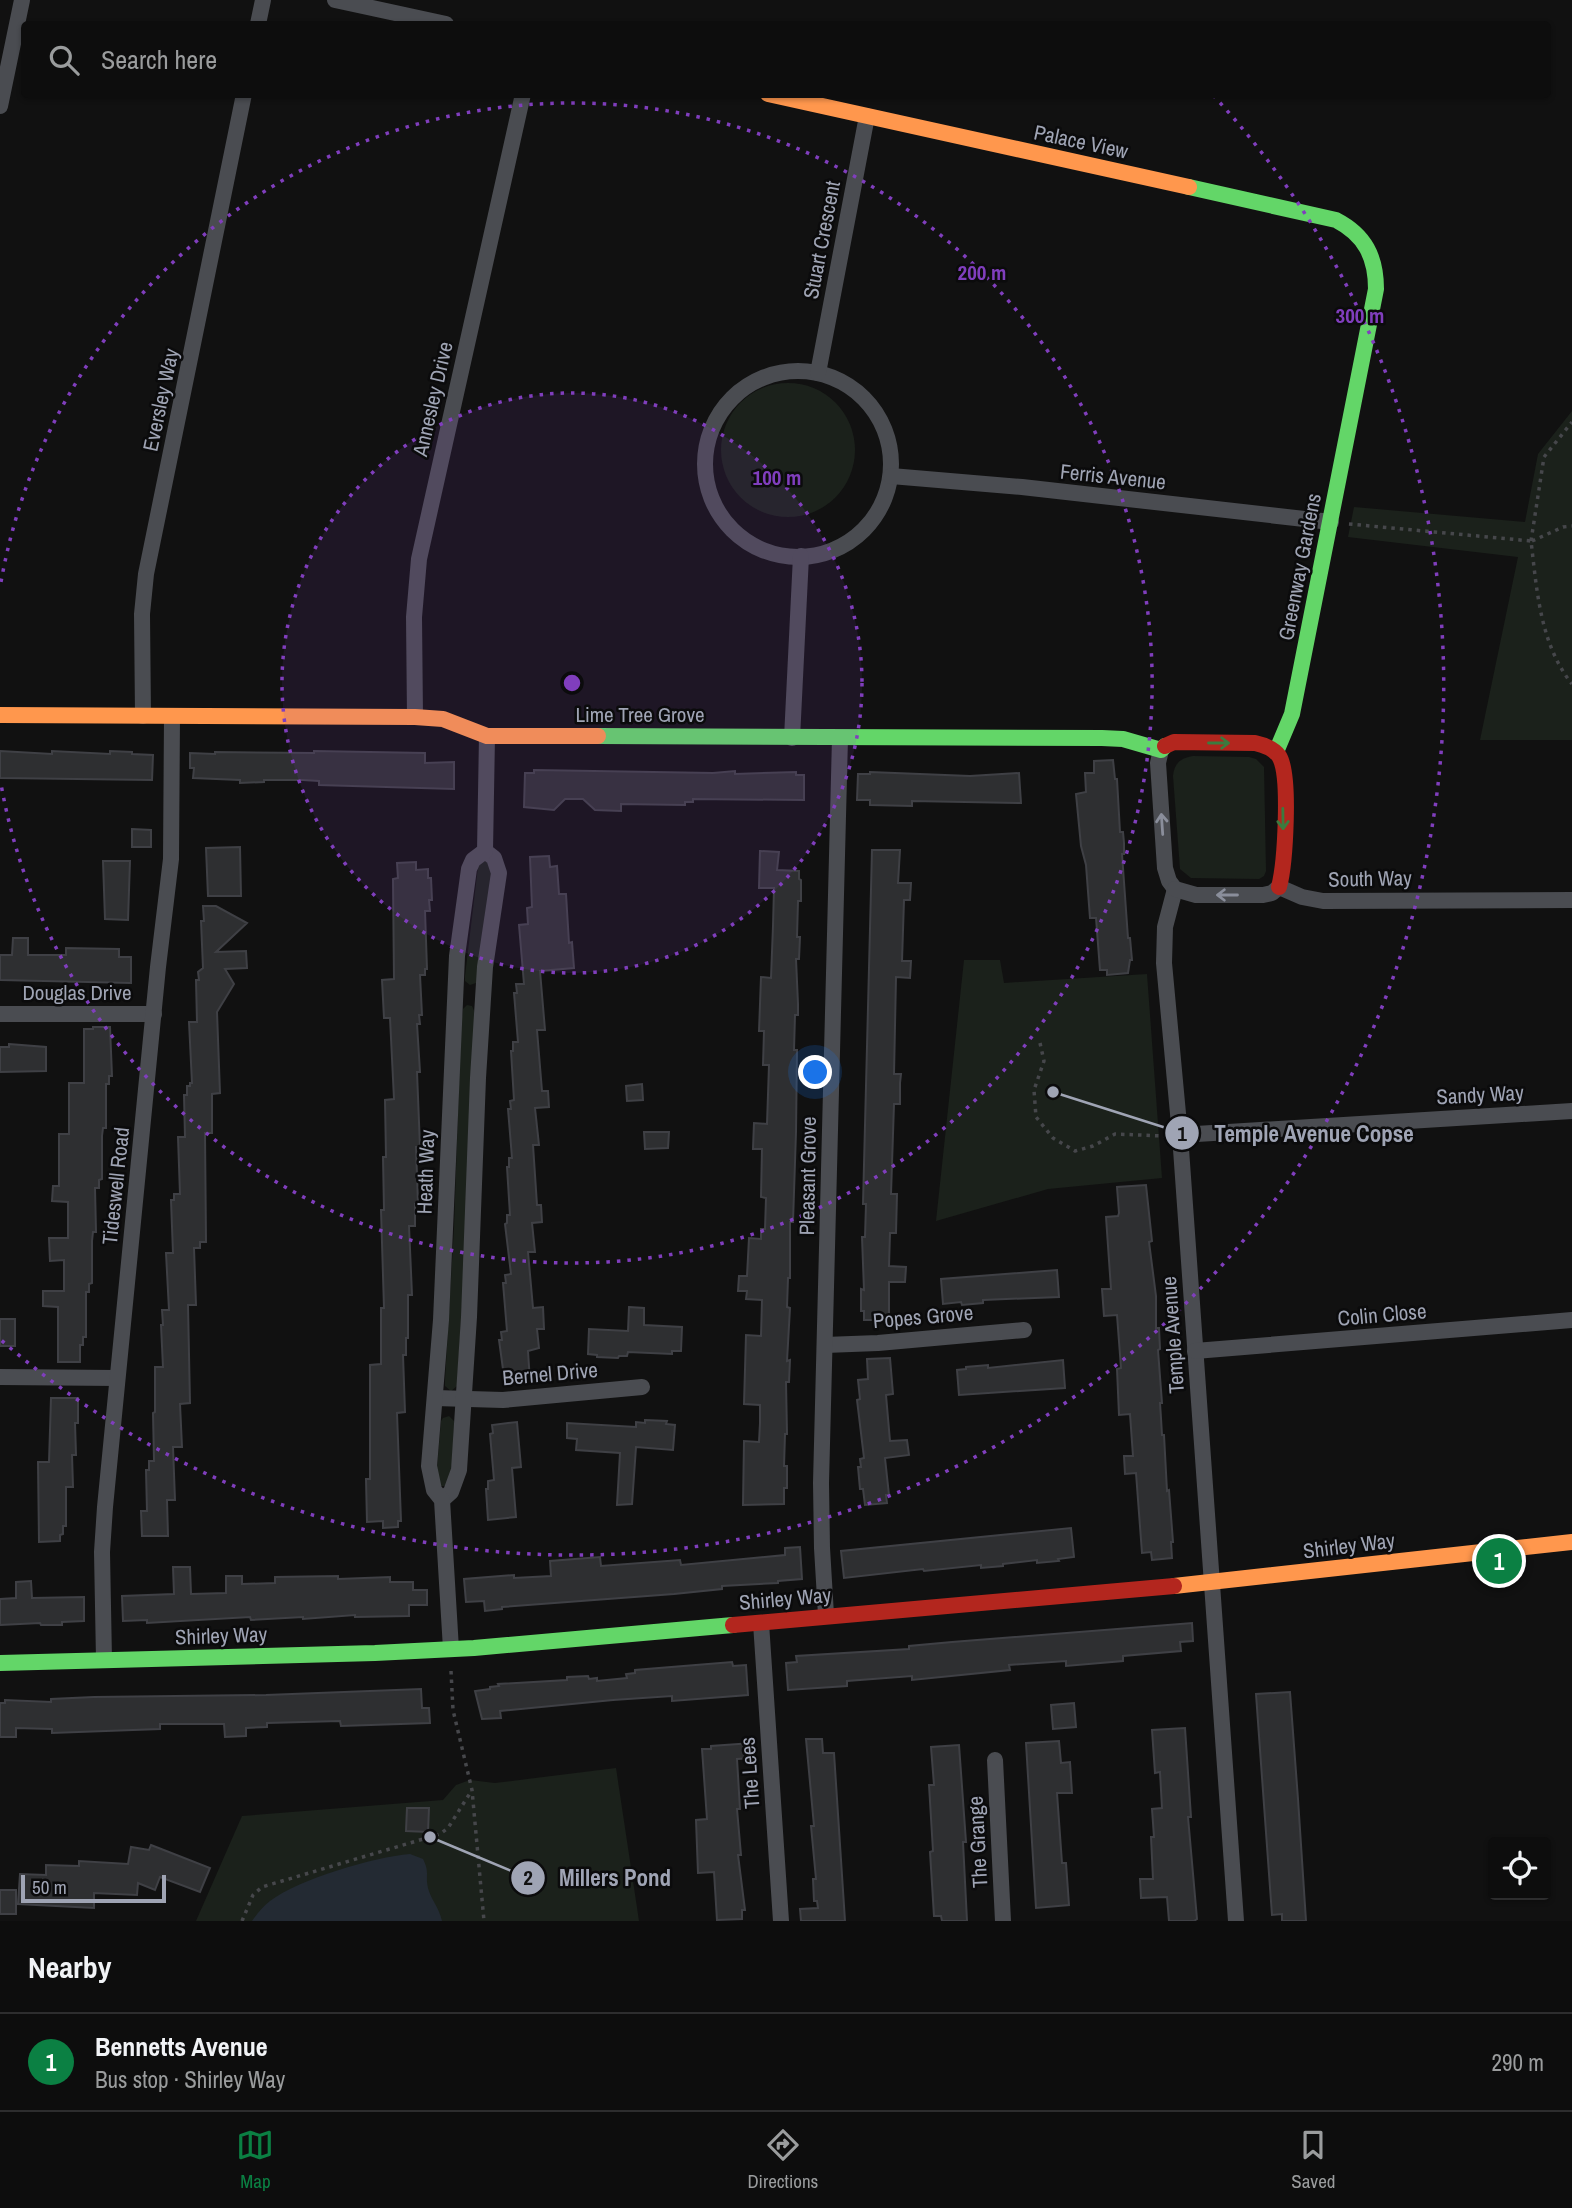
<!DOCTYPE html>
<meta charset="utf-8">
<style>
:root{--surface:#0d0d0d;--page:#161616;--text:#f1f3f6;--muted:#9a9c9d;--line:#2d2d2e;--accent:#0b8043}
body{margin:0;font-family:"Archivo Narrow",sans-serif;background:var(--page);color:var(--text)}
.controls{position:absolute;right:21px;bottom:21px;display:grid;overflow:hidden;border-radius:7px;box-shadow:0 2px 5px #0004}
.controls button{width:63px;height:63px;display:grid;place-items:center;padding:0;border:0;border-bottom:2px solid var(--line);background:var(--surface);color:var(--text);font:35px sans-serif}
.scale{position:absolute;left:21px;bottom:18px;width:145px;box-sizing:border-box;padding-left:7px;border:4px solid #9fa4b4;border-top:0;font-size:19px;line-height:24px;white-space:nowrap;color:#9fa4b4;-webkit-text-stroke:5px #0b0b0c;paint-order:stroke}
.you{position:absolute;left:816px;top:1073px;width:24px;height:24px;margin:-18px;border:5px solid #fff;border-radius:50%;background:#1a73e8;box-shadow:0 0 0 10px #1a73e833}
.badge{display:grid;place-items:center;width:46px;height:46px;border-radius:50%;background:var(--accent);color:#fff;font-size:23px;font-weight:700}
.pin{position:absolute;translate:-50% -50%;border:4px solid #fff;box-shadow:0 2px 7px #0006}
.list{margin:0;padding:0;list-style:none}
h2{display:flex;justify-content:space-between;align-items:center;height:91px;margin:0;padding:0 28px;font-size:30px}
h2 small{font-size:23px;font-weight:400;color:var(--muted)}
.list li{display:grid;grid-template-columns:46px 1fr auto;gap:21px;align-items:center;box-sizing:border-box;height:98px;padding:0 28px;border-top:2px solid var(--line)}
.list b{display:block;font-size:26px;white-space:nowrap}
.list p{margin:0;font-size:23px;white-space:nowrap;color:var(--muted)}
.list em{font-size:23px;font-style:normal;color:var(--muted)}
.icon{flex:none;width:38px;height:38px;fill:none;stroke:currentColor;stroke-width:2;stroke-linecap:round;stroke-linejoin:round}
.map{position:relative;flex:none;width:1572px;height:1921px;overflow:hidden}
.search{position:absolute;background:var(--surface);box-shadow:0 2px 5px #0004;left:21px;right:21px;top:21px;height:77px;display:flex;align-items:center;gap:18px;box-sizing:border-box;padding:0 24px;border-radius:7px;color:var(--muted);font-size:26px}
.sheet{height:189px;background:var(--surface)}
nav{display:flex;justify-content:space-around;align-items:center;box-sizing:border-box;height:98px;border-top:2px solid var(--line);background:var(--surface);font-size:19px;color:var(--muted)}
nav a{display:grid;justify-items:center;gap:4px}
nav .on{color:var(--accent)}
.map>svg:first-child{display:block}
.green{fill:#1b211b}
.water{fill:#232a33}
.building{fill:#2e2f31;stroke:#3f4045;stroke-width:2}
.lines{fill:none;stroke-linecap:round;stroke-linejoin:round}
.path{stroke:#46474b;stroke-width:3.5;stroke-dasharray:3.5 5;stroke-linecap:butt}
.street{stroke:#4a4c51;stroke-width:16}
.fast{stroke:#63d668;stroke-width:16}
.slow{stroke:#ff974d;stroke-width:16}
.jam{stroke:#b3261e;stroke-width:16}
.oneway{stroke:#3b7b3f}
.oneway2{stroke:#8a8e9b}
.ring{fill:none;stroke:#803ebd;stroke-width:3.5;stroke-dasharray:3.5 7}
.labels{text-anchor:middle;stroke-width:5;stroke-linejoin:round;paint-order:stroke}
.street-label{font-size:21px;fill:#9fa4b4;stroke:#0b0b0c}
.centre{fill:#803ebd;stroke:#0b0b0c;stroke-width:3.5}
.ring-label{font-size:21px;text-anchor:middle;font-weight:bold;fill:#803ebd;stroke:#0b0b0c;stroke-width:5;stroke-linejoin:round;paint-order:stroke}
.leader{fill:none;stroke:#9fa4b4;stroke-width:2.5}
.callout-dot{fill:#9fa4b4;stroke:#0b0b0c;stroke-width:2.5}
.mark-label{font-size:21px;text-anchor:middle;font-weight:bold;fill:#111}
.callout-label{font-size:23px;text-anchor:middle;font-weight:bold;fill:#9fa4b4;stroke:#0b0b0c;stroke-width:5;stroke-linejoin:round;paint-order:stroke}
</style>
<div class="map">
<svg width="1572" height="1921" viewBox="0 0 1572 1921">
<rect width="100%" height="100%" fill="#111"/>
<g class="green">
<circle cx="788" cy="450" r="67"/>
<path d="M1572,411V740H1480L1518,557L1348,537L1354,507L1525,522L1538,454Z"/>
<path d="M1193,756L1249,757L1256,759L1264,767L1266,871L1264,876L1259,879L1191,878L1180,869L1173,776C1174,764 1180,758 1193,756Z"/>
<path d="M485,861H488L492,871L477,979L476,983L470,985L465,981V976L478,867L479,863Z"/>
<path d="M964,960H1000L1004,983L1147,974L1162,1178L1048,1189L936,1221Z"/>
<path d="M467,1005L472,1006L475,1013L466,1238L457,1386L451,1391L445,1386V1380L454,1228L461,1025L463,1009Z"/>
<path d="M449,1416L454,1421V1426L452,1465L447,1486H441L439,1485L437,1467L441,1421L443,1418Z"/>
<path d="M616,1768L639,1921H196L242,1816L443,1800L456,1785L470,1780L495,1783Z"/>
</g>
<path class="water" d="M410,1854L423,1859C430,1873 425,1875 428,1888C431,1900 439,1907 442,1921H252C257,1914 263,1906 270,1901C299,1879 374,1857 410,1854Z"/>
<g class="building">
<path d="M0,751L52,754V751L110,754V751L132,752V754L153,755L152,780L0,778Z"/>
<path d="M314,751L425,753V763L454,762V789L319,785V781L303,780H264V782L240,783V780L193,778L194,768H190V753L215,754V752L314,753Z"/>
<path d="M1113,760L1115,779H1117L1120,832H1123L1124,843V854H1122L1128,938H1130L1132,960H1130L1128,973L1107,975V970H1100L1096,918H1090L1086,865L1081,846L1076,794L1086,792L1085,773H1094V761Z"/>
<path d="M534,770L713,773L735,771V774L796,772V775H804V800L693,799V802H685V805L621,804V811L595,810L583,799H565L554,810L524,807L525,773H534Z"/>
<path d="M870,772L970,776L1019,773L1021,803L912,801V806L870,805V800H857L858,774H870Z"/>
<path d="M132,829L151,830V847H132Z"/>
<path d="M240,847L241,896H208L206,848Z"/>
<path d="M872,850H900L898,883H911L910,900H904L902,961H911L910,978L896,977L894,1074H901L900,1083V1104H894L891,1194H897L896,1233H890L889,1266L906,1267L905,1282H889V1320H864V1311H861V1289L864,1290L862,1237H865L866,1204H863Z"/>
<path d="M760,851L779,852L777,870L799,871V879L801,880V901H798L797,937H800L799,959H796L798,1004V1015H795L794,1050H797L796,1132L793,1222H790V1278H788L787,1307L790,1308L787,1361L790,1360L789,1382H786L787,1434H785L784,1466H787V1488H784V1504L743,1505L744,1441L759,1442L760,1423V1405L744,1404L746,1335L761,1336L762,1300L746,1299L747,1291H738L739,1276H747L749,1238L761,1239V1229H765L766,1198L761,1197L762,1149H753L754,1123L767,1124L769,1065H763L764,1031H759L761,977L771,978L773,926L774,888H759Z"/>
<path d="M549,856L550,867L557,866L559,894H566L569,943L572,942L574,968L540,971L545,1030H537L542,1091H548L549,1107L535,1108L539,1145H533L537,1205H541L542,1222L532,1223L535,1252H528L533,1308L543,1307L544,1329H537L539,1348L528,1351L530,1382L505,1384L499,1340H502L501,1332L507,1331L503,1283H506L505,1275L511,1274L505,1224L507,1223V1215H510L507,1167H509V1158H512L508,1109H511L510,1101L514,1100L511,1051H513V1042H518L514,993H517L516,984H524L519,925L528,924L527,908L532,907L530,857Z"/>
<path d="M103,861H130L128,920L105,919Z"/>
<path d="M416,862V870L428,869V878H431L432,900H429L430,911H425L427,969H425V975H420L422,1015H419L420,1024H417L420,1072H417L420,1147H416L418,1204H415V1226H409L412,1295H408V1338H406V1355H403L405,1412L397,1413L401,1521H398V1527L383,1528V1521L367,1522L366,1479H370V1365L381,1364V1308H384L381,1210H384L383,1157H386L385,1100L394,1099L390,1018H384L382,980L394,979L393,879L398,878L397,863Z"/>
<path d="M203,906H216L247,923L216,952L246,951L247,968L225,969L234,984L217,1012L220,1093L212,1094V1133H205L206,1242H200V1248H194L196,1305H188L190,1403L180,1404L182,1447H173L175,1500H167L168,1536H142L141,1511H147L146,1470H149V1461H154L153,1413L155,1412V1367H163L161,1325H163L162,1310H169L166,1253H173L171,1200H174V1194H180L178,1137H185L184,1095H187V1086H190V1083H192L189,1022H197L196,980H199L198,972L203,968L201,921H204Z"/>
<path d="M13,938H28V955H66V948L119,949V957H131V983L0,980V955H12Z"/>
<path d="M93,1027H110L112,1076H109V1084H106V1128H103L102,1136V1179L99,1180V1188H95L96,1232H93L92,1241V1283L89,1284V1292H86V1337H83V1345H80V1362H58V1307L43,1306V1291H64V1260L50,1261L49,1238H68V1202L52,1201L53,1186H59V1134H69V1083H84V1029H93Z"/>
<path d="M9,1044L46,1047V1071L0,1072V1047H9Z"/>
<path d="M642,1084L643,1100L627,1101L626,1086Z"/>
<path d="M644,1132H669L668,1148L645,1149Z"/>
<path d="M1146,1185L1152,1241L1149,1242L1156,1296V1328H1159L1160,1349L1158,1350L1162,1403H1160L1161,1418L1162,1435H1164L1167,1491L1169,1490L1173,1542H1171L1172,1558L1152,1560L1151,1552L1142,1553L1136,1473L1125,1474L1124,1456H1133L1130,1414L1119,1415L1117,1369L1121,1368L1117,1315L1104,1316L1102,1289H1111L1106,1217L1118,1216L1119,1213L1117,1187Z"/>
<path d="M1057,1270L1059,1297L983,1300V1303L962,1305L961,1302L943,1304L941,1279Z"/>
<path d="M629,1307L644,1308V1325L682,1327L681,1351H672V1354L628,1352L627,1356H619L618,1358L597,1357V1355L588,1354L589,1329L628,1331Z"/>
<rect x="0" y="1319" width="15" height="27"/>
<path d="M890,1358L893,1394L886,1395L890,1441L907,1440L909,1455L885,1458L889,1495H886L887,1503L865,1505L863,1489H860L858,1467H861L860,1459L864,1458L857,1400L860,1399L858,1380L868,1379L867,1359Z"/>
<path d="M1063,1360L1065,1388L959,1395L957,1370L966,1369V1367L988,1365V1368Z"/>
<path d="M51,1398H78V1423H75L76,1455H72L73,1487H66V1526H63V1534L60,1535V1541L39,1542L38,1462H49Z"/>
<path d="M645,1420L667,1421L666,1424L675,1425L673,1450L636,1447L632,1504L617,1505L620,1453L576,1450L577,1439L567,1438V1423L636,1427V1422L645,1423Z"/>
<path d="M517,1422L521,1467L512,1468L516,1517L488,1520L486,1489H488V1481L494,1480L490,1434L493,1433L492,1425Z"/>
<path d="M1071,1528L1074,1557L1058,1559L1059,1561L1037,1563V1560L1003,1564V1566L981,1568V1565L924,1571L923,1569L844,1578L841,1551Z"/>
<path d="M800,1547L802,1579L778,1581V1583L722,1586V1589L674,1594L502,1607V1609L485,1611L484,1601L466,1602L464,1579L514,1575V1578L551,1576L550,1561L600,1557L601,1566L680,1560L681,1565L785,1555V1548Z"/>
<path d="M173,1567H190L191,1594L226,1593V1576H242V1584L275,1583V1577L338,1576V1579L390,1577V1582H413V1590H427V1605H409V1616L355,1617V1615L303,1619V1617L251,1620L250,1617L147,1623V1620L123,1621L122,1596L174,1594Z"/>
<path d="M31,1581L32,1598L84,1597V1621L62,1622V1625H41L40,1623L0,1625V1599L16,1598V1582Z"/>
<path d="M1192,1623L1193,1641L1180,1642L1181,1651L1123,1656V1661L1066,1666V1661L1009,1665L1010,1670L912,1680V1676L847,1681V1686L788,1690L786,1663L797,1662L796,1656L909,1649V1646L952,1642Z"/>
<path d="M732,1662L733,1666L746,1665L748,1695L672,1701V1696L613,1700L500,1711L501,1718L482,1719L475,1691L490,1689V1687L499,1686L498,1684L567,1680V1677L588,1676L589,1679L597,1678V1681L627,1678L626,1674L635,1673V1670Z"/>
<path d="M421,1689L422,1708H429L430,1723L341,1726L340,1721L267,1723V1727L246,1728V1736L225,1737L224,1724H160V1729L52,1733V1729L16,1728V1737H0V1703H5V1700L51,1702V1699L94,1697L266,1695Z"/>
<path d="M1290,1692L1298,1799L1306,1921H1282V1914L1272,1915L1259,1736L1256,1694Z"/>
<path d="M1074,1703L1076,1727L1053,1729L1051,1705Z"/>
<path d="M1185,1728L1191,1817H1188L1197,1919L1194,1921H1169L1167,1897L1141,1898L1140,1879H1153L1151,1837H1154L1152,1809L1162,1808L1160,1772L1155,1773L1152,1730Z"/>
<path d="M806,1739H822L823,1753H834L845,1921H801L800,1909L818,1908L817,1901H814L813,1879H816L811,1826H814Z"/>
<path d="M1059,1741L1061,1763L1070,1762L1072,1793H1057L1062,1863H1066L1069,1905L1036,1908L1026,1743Z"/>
<path d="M752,1743L753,1758L737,1759L740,1809H737L741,1855H738L745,1910H742V1919L717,1920L714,1872L698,1873L696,1820L707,1819L702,1749H711V1746Z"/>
<path d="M959,1745L966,1842H963L967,1921H942L941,1916H934L930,1852L933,1851L929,1785H934L931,1747Z"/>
<path d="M407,1808H429L428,1832L406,1831Z"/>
<path d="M151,1845L210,1868L200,1892L160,1877L155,1890L138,1883L137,1895L94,1893V1908L18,1904L20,1874L46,1875V1865L79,1866V1861L128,1864L131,1847L149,1850Z"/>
<rect x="0" y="1890" width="16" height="24"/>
</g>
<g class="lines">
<g class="path">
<path d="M1349,524L1531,541C1537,591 1540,644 1572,684"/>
<path d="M1531,541L1544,457L1572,422"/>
<path d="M1532,541L1563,527L1572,526"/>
<path d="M1040,1043L1044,1061L1034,1090L1036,1117L1053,1138L1075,1151L1093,1146L1115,1134L1164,1136"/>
<path d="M451,1671L453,1710L472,1790L484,1921"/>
<path d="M242,1921L253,1895L262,1887L440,1834L448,1828L472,1790"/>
</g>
<g class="street">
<path d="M335,0L446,24"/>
<path d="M258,24L263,0"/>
<path d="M0,106L22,0"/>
<circle cx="798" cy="464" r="93"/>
<path d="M818,373L867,116"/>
<path d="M891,476L1022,487L1331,522"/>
<path d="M143,716L142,614L146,574L244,94"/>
<path d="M415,717L414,617L419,559L523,94"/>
<path d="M792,738L801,556"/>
<path d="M1161,750L1158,763L1165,868L1169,881L1175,889"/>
<path d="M1175,889L1165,927L1164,963L1180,1135L1236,1921"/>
<path d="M1175,889L1196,895H1263L1272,893L1279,887L1302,897L1323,901L1572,900"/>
<path d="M0,1014H154"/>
<path d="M1180,1135L1572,1111"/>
<path d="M825,1345L878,1343L1024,1330"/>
<path d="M1195,1351L1572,1320"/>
<path d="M0,1377L117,1378"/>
<path d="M435,1398L503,1400L642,1387"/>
<path d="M442,1500L451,1492L459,1470L469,1317L478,1078L485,967L499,873L494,858L485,851"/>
<path d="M826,1615L822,1548L821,1483L840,738"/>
<path d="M761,1623L781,1921"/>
<path d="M451,1649L442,1500L434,1490L429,1466L441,1320L457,956L469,869L473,860L485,851L487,736"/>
<path d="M104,1660L102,1552L105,1507L158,967L171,859L172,717"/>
<path d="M995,1760L1003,1921"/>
</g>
<g class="fast">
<path d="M1189,187L1336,220C1365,235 1376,257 1376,289L1292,714L1276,752"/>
<path d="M598,736L1102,738L1123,739L1161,750L1165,746"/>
<path d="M0,1663L375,1653L474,1648L733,1625"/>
</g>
<g class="slow">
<path d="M768,94L1189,187"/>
<path d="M0,715L415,717L443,719L487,736H598"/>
<path d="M1174,1586L1572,1542"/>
</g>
<g class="jam">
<path d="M1165,746L1174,742L1255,743C1264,745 1273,748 1279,756C1291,775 1285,864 1279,887"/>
<path d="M733,1625L1174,1586"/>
</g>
</g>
<defs><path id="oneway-shaft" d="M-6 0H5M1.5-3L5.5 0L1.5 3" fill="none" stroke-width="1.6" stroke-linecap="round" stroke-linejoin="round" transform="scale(1.75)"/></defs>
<g class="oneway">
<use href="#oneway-shaft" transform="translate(1219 743)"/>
<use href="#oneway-shaft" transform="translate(1283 819) rotate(89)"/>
</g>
<g class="oneway2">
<use href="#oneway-shaft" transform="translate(1162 824) rotate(-94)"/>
<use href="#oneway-shaft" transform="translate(1227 895) rotate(-180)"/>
</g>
<circle cx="572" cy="683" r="290" fill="#803ebd" fill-opacity=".12"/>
<g class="ring">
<circle cx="572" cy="683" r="290"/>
<path d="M1 582A580 580 0 1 1 1 784"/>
<path d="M1213 95A870 870 0 0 1 1 1340"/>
</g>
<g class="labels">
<g class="street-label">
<text transform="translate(1081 142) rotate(12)" y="7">Palace View</text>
<text transform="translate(822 240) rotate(-79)" y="7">Stuart Crescent</text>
<text transform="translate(433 399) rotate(-77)" y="7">Annesley Drive</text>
<text transform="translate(161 400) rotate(-78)" y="7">Eversley Way</text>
<text transform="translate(1113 477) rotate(6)" y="7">Ferris Avenue</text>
<text transform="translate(1300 567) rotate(-79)" y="7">Greenway Gardens</text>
<text x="640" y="722">Lime Tree Grove</text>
<text transform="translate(1370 879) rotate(-1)" y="7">South Way</text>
<text x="77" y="1000">Douglas Drive</text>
<text transform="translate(1480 1095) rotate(-3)" y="7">Sandy Way</text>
<text transform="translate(426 1172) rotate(-88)" y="7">Heath Way</text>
<text transform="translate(808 1176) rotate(-89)" y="7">Pleasant Grove</text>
<text transform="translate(116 1186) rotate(-84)" y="7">Tideswell Road</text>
<text transform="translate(1382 1315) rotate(-5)" y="7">Colin Close</text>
<text transform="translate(923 1317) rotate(-5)" y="7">Popes Grove</text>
<text transform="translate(1173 1335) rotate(-94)" y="7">Temple Avenue</text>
<text transform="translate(550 1374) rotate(-5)" y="7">Bernel Drive</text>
<text transform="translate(1349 1546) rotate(-7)" y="7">Shirley Way</text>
<text transform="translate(785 1599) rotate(-5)" y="7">Shirley Way</text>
<text transform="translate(221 1636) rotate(-2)" y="7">Shirley Way</text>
<text transform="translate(750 1773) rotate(-94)" y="7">The Lees</text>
<text transform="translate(978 1842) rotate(-93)" y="7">The Grange</text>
</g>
</g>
<circle cx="572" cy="683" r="10" class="centre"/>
<g class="ring-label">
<text x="982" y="280">200 m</text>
<text x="1360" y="323">300 m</text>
<text x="777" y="485">100 m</text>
</g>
<path class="leader" d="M1053 1092L1182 1133M430 1837L528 1878"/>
<g class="callout-dot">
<circle cx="1053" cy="1092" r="7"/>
<circle cx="430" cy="1837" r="7"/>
<circle cx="1182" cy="1133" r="18"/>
<circle cx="528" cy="1878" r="18"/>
</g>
<g class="mark-label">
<text x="1182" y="1141">1</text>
<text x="528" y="1885">2</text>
</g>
<g class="callout-label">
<text x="1314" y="1142">Temple Avenue Copse</text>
<text x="615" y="1886">Millers Pond</text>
</g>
</svg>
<div class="controls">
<button><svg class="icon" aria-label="locate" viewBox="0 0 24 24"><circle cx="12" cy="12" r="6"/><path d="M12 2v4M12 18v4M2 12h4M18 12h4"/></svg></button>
</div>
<div class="scale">50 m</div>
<div class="you"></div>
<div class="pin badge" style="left:1499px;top:1561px">1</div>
<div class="search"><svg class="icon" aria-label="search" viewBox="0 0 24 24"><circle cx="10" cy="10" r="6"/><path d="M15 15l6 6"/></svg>Search here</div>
</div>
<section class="sheet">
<h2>Nearby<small></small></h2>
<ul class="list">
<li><span class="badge">1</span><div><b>Bennetts Avenue</b><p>Bus stop · Shirley Way</p></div><em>290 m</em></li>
</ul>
</section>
<nav>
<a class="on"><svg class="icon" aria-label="map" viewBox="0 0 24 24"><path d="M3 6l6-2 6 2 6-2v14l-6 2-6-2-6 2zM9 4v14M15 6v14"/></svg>Map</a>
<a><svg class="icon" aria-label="directions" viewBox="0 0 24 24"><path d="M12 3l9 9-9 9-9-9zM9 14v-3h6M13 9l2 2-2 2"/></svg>Directions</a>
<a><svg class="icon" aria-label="saved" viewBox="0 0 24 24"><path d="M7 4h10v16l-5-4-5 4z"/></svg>Saved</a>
</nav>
